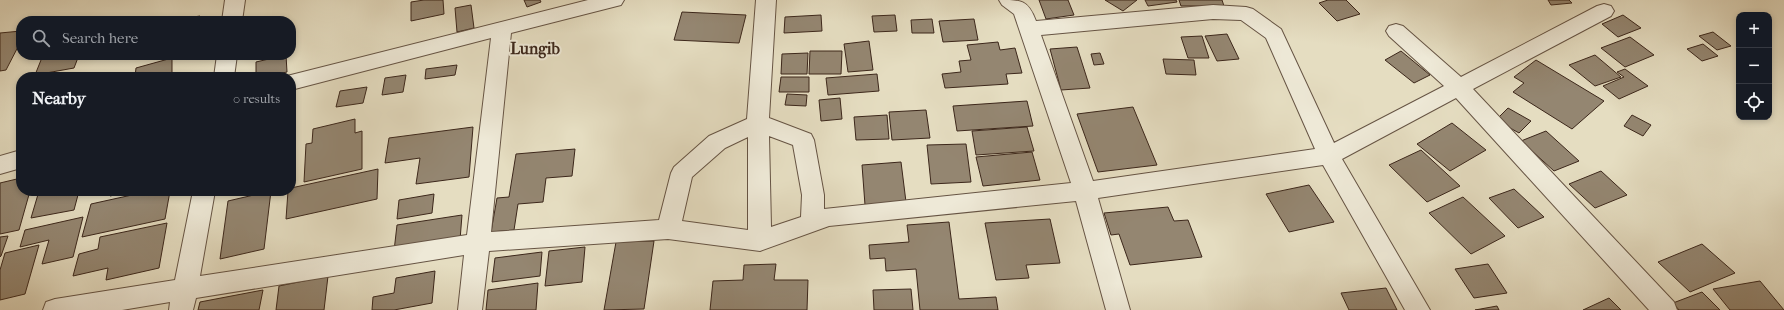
<!DOCTYPE html>
<meta charset="utf-8">
<style>
:root{--surface:#171b24;--page:#242831;--text:#f1f3f6;--muted:#9ea1a6;--line:#363941}
body{margin:0;font-family:"IM FELL French Canon",serif;background:var(--page);color:var(--text)}
.controls{position:absolute;right:12px;top:12px;display:grid;overflow:hidden;border-radius:8px;box-shadow:0 2px 6px #0003}
.controls button{width:36px;height:36px;display:grid;place-items:center;padding:0;border:0;border-bottom:1px solid var(--line);background:var(--surface);color:var(--text);font:20px sans-serif}
.list{margin:0;padding:0;list-style:none}
h2{display:flex;justify-content:space-between;align-items:center;height:52px;margin:0;padding:0 16px;font-size:17px}
h2 small{font-size:13px;font-weight:400;color:var(--muted)}
.icon{flex:none;width:22px;height:22px;fill:none;stroke:currentColor;stroke-width:2;stroke-linecap:round;stroke-linejoin:round}
.map{position:relative;flex:none;width:1784px;height:310px;overflow:hidden}
.search{position:absolute;background:var(--surface);box-shadow:0 2px 6px #0003;left:16px;top:16px;width:280px;height:44px;display:flex;align-items:center;gap:10px;box-sizing:border-box;padding:0 14px;border-radius:16px;color:var(--muted);font-size:15px}
.panel{position:absolute;background:var(--surface);box-shadow:0 2px 6px #0003;left:16px;top:72px;width:280px;height:124px;border-radius:16px}
.map>svg:first-child{display:block}
.building{fill:#948671;stroke:#3c271b}
.lines{fill:none;stroke-linecap:round;stroke-linejoin:round}
.minor-casing{stroke:#665444;stroke-width:2}
.minor{fill:#eee9d7;fill-rule:evenodd}
.labels{text-anchor:middle;stroke-width:4;stroke-linejoin:round;paint-order:stroke}
.quarter-label{font-size:16px;font-weight:bold;fill:#3c271b;stroke:#eee9d7}
</style>
<div class="map">
<svg width="1784" height="310" viewBox="0 0 1784 310">
<rect width="100%" height="100%" fill="#e5ddc1"/>
<filter id="stains"><feTurbulence type="fractalNoise" baseFrequency=".005" numOctaves="4"/><feColorMatrix values="0 0 0 0 .2 0 0 0 0 .09 0 0 0 0 .02 0 0 0 .5 -.17"/></filter>
<radialGradient id="worn" r=".72"><stop offset=".6" stop-color="#630" stop-opacity="0"/><stop offset="1" stop-color="#630" stop-opacity=".3"/></radialGradient>
<g class="building">
<path d="M424,0H443L444,14L411,21V2Z"/>
<path d="M524,0H540L541,2L527,7Z"/>
<path d="M1039,0H1068L1074,15L1046,19Z"/>
<path d="M1105,0H1137L1123,11Z"/>
<path d="M1145,0H1176L1177,2L1148,6Z"/>
<path d="M1179,0H1222L1224,6H1181Z"/>
<path d="M1328,0H1346L1360,14L1337,21L1319,3Z"/>
<path d="M1548,0H1569L1572,3L1551,5Z"/>
<path d="M471,5L474,28L457,32L455,8Z"/>
<path d="M682,12L746,15L739,43L674,40Z"/>
<path d="M821,15L822,31L784,33L785,17Z"/>
<path d="M895,15L897,31L874,32L872,16Z"/>
<path d="M1623,15L1641,28L1618,37L1602,24Z"/>
<path d="M200,16L199,21H167Z"/>
<path d="M932,19L934,33H912L911,20Z"/>
<path d="M974,19L978,40L943,42L939,21Z"/>
<path d="M21,31V41L6,70L0,71V33Z"/>
<path d="M1713,32L1731,46L1717,50L1699,36Z"/>
<path d="M1227,34L1239,59L1217,61L1205,36Z"/>
<path d="M1202,36L1209,58H1188L1181,37Z"/>
<path d="M1630,37L1654,55L1625,67L1601,48Z"/>
<path d="M869,41L873,70L848,72L844,44Z"/>
<path d="M998,42L1000,50L1015,48L1022,73L1006,74L1008,84L945,88L942,74L961,72L959,61L971,60L967,45Z"/>
<path d="M1703,44L1718,56L1702,61L1687,49Z"/>
<path d="M1077,47L1090,88L1061,90L1050,49Z"/>
<path d="M810,51H842L841,74H809Z"/>
<path d="M1401,51L1430,75L1414,83L1385,60Z"/>
<path d="M808,53L807,74H781L782,54Z"/>
<path d="M1100,53L1104,64L1094,65L1091,54Z"/>
<path d="M43,55H79L74,68L35,75Z"/>
<path d="M286,55L287,72L265,77H256V62Z"/>
<path d="M1595,55L1621,77L1595,86L1569,65Z"/>
<path d="M172,58V77H135L136,68Z"/>
<path d="M1163,59L1194,60L1196,75L1166,74Z"/>
<path d="M1536,60L1604,101L1572,129L1513,92L1524,83L1514,77Z"/>
<path d="M457,65L455,75L425,79L426,69Z"/>
<path d="M1625,69L1648,86L1619,99L1603,86L1624,77L1617,72Z"/>
<path d="M877,74L879,91L828,95L826,78Z"/>
<path d="M406,75L403,92L382,95L385,78Z"/>
<path d="M781,77H809V92H779Z"/>
<path d="M367,87L363,103L336,107L340,91Z"/>
<path d="M787,94L807,95L806,106L785,105Z"/>
<path d="M840,98L842,119L821,121L819,100Z"/>
<path d="M1027,101L1033,126L957,131L953,106Z"/>
<path d="M1133,107L1157,165L1098,172L1077,114Z"/>
<path d="M1508,108L1531,121L1519,133L1496,120Z"/>
<path d="M926,110L930,138L892,140L889,112Z"/>
<path d="M887,115L889,139L856,140L854,117Z"/>
<path d="M1632,115L1651,125L1643,136L1624,126Z"/>
<path d="M355,119V133L362,131V169L304,182L306,144L312,143L313,129Z"/>
<path d="M1452,123L1486,150L1450,171L1417,144Z"/>
<path d="M473,127L469,177L416,184L420,158L385,163L389,138Z"/>
<path d="M1027,127L1034,151L976,155L972,131Z"/>
<path d="M1546,131L1579,161L1554,171L1521,141Z"/>
<path d="M966,144L971,182L931,184L927,145Z"/>
<path d="M575,149L572,176L546,178L543,202L518,204L514,230L491,232L497,198L509,197L516,154Z"/>
<path d="M1421,150L1460,186L1427,202L1389,165Z"/>
<path d="M1032,152L1040,180L983,186L976,157Z"/>
<path d="M901,162L906,202L865,205L862,165Z"/>
<path d="M378,169L377,199L286,219L288,191H291V188Z"/>
<path d="M1601,171L1627,195L1595,208L1569,184Z"/>
<path d="M21,178V191H30L19,230L0,234V183Z"/>
<path d="M1309,185L1334,222L1289,232L1266,194Z"/>
<path d="M1514,189L1544,217L1518,228L1489,198Z"/>
<path d="M39,191H79L74,210L31,218Z"/>
<path d="M111,191H133L110,196Z"/>
<path d="M150,191H170L165,219L82,237L91,204Z"/>
<path d="M271,191L264,249L220,259L228,201Z"/>
<path d="M434,194L432,213L397,219L399,200Z"/>
<path d="M1463,197L1505,236L1471,254L1429,213Z"/>
<path d="M1168,207L1174,221L1188,220L1202,257L1130,265L1119,234L1111,235L1104,213Z"/>
<path d="M462,215L460,240L394,251L397,225Z"/>
<path d="M83,217L73,257L42,264L49,240L20,247L25,230Z"/>
<path d="M1050,219L1060,263L1026,265L1029,278L996,280L985,223Z"/>
<path d="M949,222L959,299L996,297L998,310H920L916,269L886,271L885,258L870,259L869,245L909,242L907,225Z"/>
<path d="M167,223L159,268L106,280L108,268L73,276L79,254L98,249L100,237Z"/>
<path d="M8,236L1,256L0,257V237Z"/>
<path d="M654,241L644,309L604,310L616,242Z"/>
<path d="M1702,244L1735,273L1690,292L1658,262Z"/>
<path d="M39,245L25,294L0,300V270L5,253Z"/>
<path d="M585,247L582,282L545,286L549,251Z"/>
<path d="M542,252L540,276L492,282L495,258Z"/>
<path d="M776,264L774,280H808L807,310H710L713,281L743,280L744,265Z"/>
<path d="M1488,264L1507,293L1474,298L1455,269Z"/>
<path d="M435,271L432,303L394,310H372L373,297L394,293L396,278Z"/>
<path d="M328,276L324,310H276L279,286Z"/>
<path d="M1760,281L1784,310H1730L1713,289Z"/>
<path d="M538,283L536,310H486L488,290Z"/>
<path d="M1386,288L1397,310H1349L1341,293Z"/>
<path d="M911,289L913,310H874L873,290Z"/>
<path d="M263,290L259,310H198L200,302Z"/>
<path d="M1702,292L1720,310H1679L1673,303Z"/>
<path d="M1609,298L1621,310H1583Z"/>
<path d="M1497,306L1499,310H1475Z"/>
</g>
<g class="lines">
<g class="minor-casing">
<g id="minor">
<path d="M225,0H245L242,21H222Z"/>
<path d="M588,0H624L621,5L511,33L491,232L659,220L671,173L674,167L709,136L747,119L756,0H776L769,118L811,134L814,140L824,195V209L1071,183L1014,14L1002,5L999,0C1022,0 1028,0 1036,21L1213,5L1246,7L1253,9L1281,29L1334,143L1444,86L1389,36L1386,31L1389,26L1396,24L1403,26L1461,77L1597,6L1604,4L1611,6L1614,11L1611,16L1473,89L1674,302L1677,310H1649L1456,98L1342,159L1430,310H1405L1323,165L1098,198L1130,310H1106L1076,201L829,226L760,251L668,239L489,251L482,310H458L464,255L196,298L193,310H169L170,302L122,310H43L46,302L55,299L175,280L193,191H215L200,276L467,235L491,38L291,90V77H283ZM1213,19L1241,20L1266,38L1315,149L1093,181L1041,35ZM769,136L793,145L802,195L801,217L771,227ZM748,137V230L682,221L692,177L725,148Z"/>
<path d="M217,55H237L234,77H214Z"/>
<path d="M21,150V168L0,174V156Z"/>
</g>
</g>
<use href="#minor" class="minor"/>
</g>
<g class="labels">
<g class="quarter-label">
<text x="535" y="54">Lungib</text>
</g>
</g>
<rect width="100%" height="100%" filter="url(#stains)"/>
<rect width="100%" height="100%" fill="url(#worn)"/>
</svg>
<div class="controls">
<button>+</button>
<button>−</button>
<button><svg class="icon" aria-label="locate" viewBox="0 0 24 24"><circle cx="12" cy="12" r="6"/><path d="M12 2v4M12 18v4M2 12h4M18 12h4"/></svg></button>
</div>
<div class="search"><svg class="icon" aria-label="search" viewBox="0 0 24 24"><circle cx="10" cy="10" r="6"/><path d="M15 15l6 6"/></svg>Search here</div>
<section class="panel">
<h2>Nearby<small>0 results</small></h2>
<ul class="list">
</ul>
</section>
</div>
